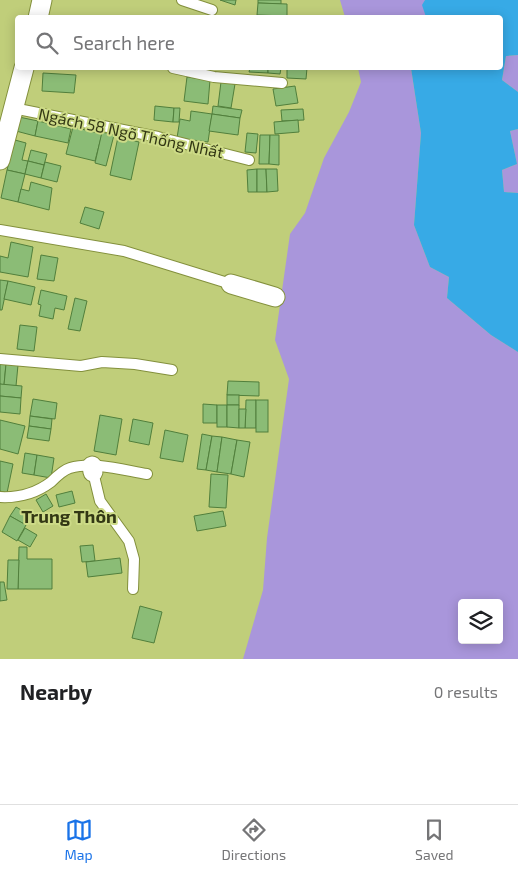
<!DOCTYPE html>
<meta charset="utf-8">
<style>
:root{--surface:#fff;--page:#f2f2f2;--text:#202124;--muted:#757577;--line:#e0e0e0;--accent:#1a73e8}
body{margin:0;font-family:"Exo 2",sans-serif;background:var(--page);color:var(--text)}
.controls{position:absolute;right:15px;bottom:15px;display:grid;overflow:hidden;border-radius:5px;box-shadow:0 2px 12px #0003}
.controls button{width:45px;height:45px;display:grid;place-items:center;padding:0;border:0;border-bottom:1px solid var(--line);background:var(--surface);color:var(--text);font:25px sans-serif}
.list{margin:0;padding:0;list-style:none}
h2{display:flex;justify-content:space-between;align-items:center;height:65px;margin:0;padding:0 20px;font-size:21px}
h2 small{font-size:16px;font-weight:400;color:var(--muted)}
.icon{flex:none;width:28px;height:28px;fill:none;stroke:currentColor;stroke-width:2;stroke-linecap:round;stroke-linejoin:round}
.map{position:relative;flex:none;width:518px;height:659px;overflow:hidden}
.search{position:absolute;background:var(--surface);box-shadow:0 2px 12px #0003;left:15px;right:15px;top:15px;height:55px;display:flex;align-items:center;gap:12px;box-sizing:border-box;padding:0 18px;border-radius:5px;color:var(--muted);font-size:19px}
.sheet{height:145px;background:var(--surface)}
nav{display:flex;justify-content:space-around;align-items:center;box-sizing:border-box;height:70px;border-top:1px solid var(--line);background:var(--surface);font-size:14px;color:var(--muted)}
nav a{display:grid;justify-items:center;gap:2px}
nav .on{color:var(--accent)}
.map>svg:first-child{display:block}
.green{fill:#a996db;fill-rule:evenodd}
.water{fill:#37aae6}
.building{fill:#8bbc76;stroke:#517f3c}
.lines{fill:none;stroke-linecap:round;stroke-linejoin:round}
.service-casing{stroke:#83903c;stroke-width:12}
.minor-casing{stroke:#83903c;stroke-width:21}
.service{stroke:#fff;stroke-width:10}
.minor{stroke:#fff;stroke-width:19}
.labels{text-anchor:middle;stroke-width:4;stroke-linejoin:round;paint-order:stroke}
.street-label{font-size:16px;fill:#323714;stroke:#cddb87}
.neighbourhood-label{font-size:18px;font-weight:bold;fill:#323714;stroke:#cddb87}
</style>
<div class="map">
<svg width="518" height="659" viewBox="0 0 518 659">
<rect width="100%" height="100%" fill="#c0ce7a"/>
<g class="green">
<path d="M340,0H425L423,5L426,17H345Z"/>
<path d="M518,55V92L502,80L506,56Z"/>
<path d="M358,68H411L421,133L414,225L430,267L449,277L447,298L491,335L518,352V659H243L263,590L267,538L289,379L275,340L290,234L305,213L324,158L349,112L361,82ZM462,603H499V640H462Z"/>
<path d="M518,129V193L504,192L502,170L517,164L510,131Z"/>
</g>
<path class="water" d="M425,0H518V55L506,56L502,80L518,92V129L510,131L517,164L502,170L504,192L518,193V352L491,335L447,298L449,277L430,267L414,225L421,133L411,68H500V18L426,17L422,5Z"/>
<g class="building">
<path d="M220,0H236L235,5Z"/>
<path d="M258,0H281V4L258,3Z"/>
<path d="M258,3L287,4V16L257,15Z"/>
<path d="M250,68H268V73L249,72Z"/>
<path d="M268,68H281L280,74L268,73Z"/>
<path d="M287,68H307L306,79L287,78Z"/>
<path d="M43,73L76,75L74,93L42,91Z"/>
<path d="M187,77L210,80L208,104L184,101Z"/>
<path d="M221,82L235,84L231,108L218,106Z"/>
<path d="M295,86L298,103L276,106L273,89Z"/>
<path d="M155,106L174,108L173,122L154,120Z"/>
<path d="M213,106L242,110L240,118L212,114Z"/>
<path d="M174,108H180L179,122H173Z"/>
<path d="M303,109L304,120L282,121L281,110Z"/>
<path d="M191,111L212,114L208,142L177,138L180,119L190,121Z"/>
<path d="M212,114L240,118L238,135L209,131Z"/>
<path d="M19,117L38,121L35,136L16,131Z"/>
<path d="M298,120L299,132L275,134L274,122Z"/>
<path d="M38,121L71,129L68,143L35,136Z"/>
<path d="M73,127L102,134L95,161L66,154Z"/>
<path d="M102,132L114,135L106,166L95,163Z"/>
<path d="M247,133L258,134L256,153L245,152Z"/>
<path d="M260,135H270L269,164H259Z"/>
<path d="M270,135H279V165L269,164Z"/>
<path d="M118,137L139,142L131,180L110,175Z"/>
<path d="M15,140L26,143L22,160L28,161L25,174L7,170Z"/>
<path d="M31,150L47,154L44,165L28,161Z"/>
<path d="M28,161L44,165L41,178L25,174Z"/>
<path d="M45,162L61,166L57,182L41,178Z"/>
<path d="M257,169V192H248L247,170Z"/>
<path d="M257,169H266L267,192H257Z"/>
<path d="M266,169H277L278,191L267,192Z"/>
<path d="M7,170L25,174L18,202L1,198Z"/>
<path d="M31,182L52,188L49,210L18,202L21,189L29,191Z"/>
<path d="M85,207L104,212L99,229L80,223Z"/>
<path d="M11,242L33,247L28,277L0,272V256L8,258Z"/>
<path d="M41,255L58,258L54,281L37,279Z"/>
<path d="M0,280L8,281L2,310H0Z"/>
<path d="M8,281L35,287L31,305L4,299Z"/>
<path d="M41,290L67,296L64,310L55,308L53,319L39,316L41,305L38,304Z"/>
<path d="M75,298L87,301L80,331L68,329Z"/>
<path d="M20,325L37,327L34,351L17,349Z"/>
<path d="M0,364H6L4,385L0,384Z"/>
<path d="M6,364L18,365L16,386L4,385Z"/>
<path d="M228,381L259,382V396L227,395Z"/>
<path d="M0,384L22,386L21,398L0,396Z"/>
<rect x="227" y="395" width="12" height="10"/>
<path d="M0,396L21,398L20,414L0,412Z"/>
<path d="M33,399L57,403L55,419L30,416Z"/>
<path d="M246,400H256V428H245Z"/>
<rect x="256" y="400" width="12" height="32"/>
<path d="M203,404L217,405V423H203Z"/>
<rect x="217" y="405" width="10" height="22"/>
<path d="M227,405H239V428L227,427Z"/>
<path d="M239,409H246L245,428H239Z"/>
<path d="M100,415L122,419L116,455L94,451Z"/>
<path d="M30,416L52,419L51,429L29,426Z"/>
<path d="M133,419L153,423L149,445L129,441Z"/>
<path d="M0,420L25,426L18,454L0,449Z"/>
<path d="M29,426L51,429L49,441L27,438Z"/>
<path d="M165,430L188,435L183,462L160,458Z"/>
<path d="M202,434L212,436L206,470L197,469Z"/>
<path d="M212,436L222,437L217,472L206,470Z"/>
<path d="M222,437L237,440L231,474L217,472Z"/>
<path d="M237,440L250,442L244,477L231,474Z"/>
<path d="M25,453L37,455L34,475L22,473Z"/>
<path d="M37,455L54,458L51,478L34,475Z"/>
<path d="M0,461L13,464L7,493L0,491Z"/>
<path d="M211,474L228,475L226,508L209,507Z"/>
<path d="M72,491L75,503L59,507L56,495Z"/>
<path d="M46,494L53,506L43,512L36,500Z"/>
<path d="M16,507L32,516L26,525L10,516Z"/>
<path d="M223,511L226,526L197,531L194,516Z"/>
<path d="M10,516L26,525L17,541L2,532Z"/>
<path d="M25,528L37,535L30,547L18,540Z"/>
<path d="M93,545L95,561L82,562L80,546Z"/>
<path d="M19,547H27V559H52V589H18Z"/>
<path d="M120,558L122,573L88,577L86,562Z"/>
<path d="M8,560H19L18,589H7Z"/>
<path d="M0,582H4L7,600L0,601Z"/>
<path d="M140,606L162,612L154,643L132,638Z"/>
</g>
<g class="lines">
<g class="service-casing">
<g id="service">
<path d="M182,0L212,10"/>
<path d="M173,68L214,77L282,83"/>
<path d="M13,108L158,137L249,160"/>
<path d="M0,230L124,251L231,284"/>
<path d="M0,359L81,366L102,362L135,364L172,370"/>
<path d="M93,472L100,501L129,541L134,559L133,589"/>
<path d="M0,497C19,498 35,494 51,482C56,477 63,470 70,468C93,461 123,470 147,474"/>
</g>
</g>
<g class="minor-casing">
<g id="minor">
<path d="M38,18L42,0"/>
<path d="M0,160L24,68"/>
<path d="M231,284L275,297"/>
<path d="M92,466L93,472"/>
</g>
</g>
<use href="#service" class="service"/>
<use href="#minor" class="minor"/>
</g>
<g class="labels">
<g class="street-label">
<text transform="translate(131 133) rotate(12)" y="6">Ngách 58 Ngõ Thống Nhất</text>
</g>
<g class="neighbourhood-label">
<text x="69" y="523">Trung Thôn</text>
</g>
</g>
</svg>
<div class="controls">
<button><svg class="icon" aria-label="layers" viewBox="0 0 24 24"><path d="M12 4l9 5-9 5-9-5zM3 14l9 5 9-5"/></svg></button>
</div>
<div class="search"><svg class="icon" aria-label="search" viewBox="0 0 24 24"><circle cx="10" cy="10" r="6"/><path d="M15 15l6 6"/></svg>Search here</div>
</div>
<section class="sheet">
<h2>Nearby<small>0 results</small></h2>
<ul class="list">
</ul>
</section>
<nav>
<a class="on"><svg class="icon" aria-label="map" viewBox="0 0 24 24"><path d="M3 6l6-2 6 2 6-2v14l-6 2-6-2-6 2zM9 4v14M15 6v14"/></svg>Map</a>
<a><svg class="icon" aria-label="directions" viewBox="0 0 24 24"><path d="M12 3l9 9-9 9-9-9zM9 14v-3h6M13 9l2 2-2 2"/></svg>Directions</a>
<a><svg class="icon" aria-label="saved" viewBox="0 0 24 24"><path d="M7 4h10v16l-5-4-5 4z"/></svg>Saved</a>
</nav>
